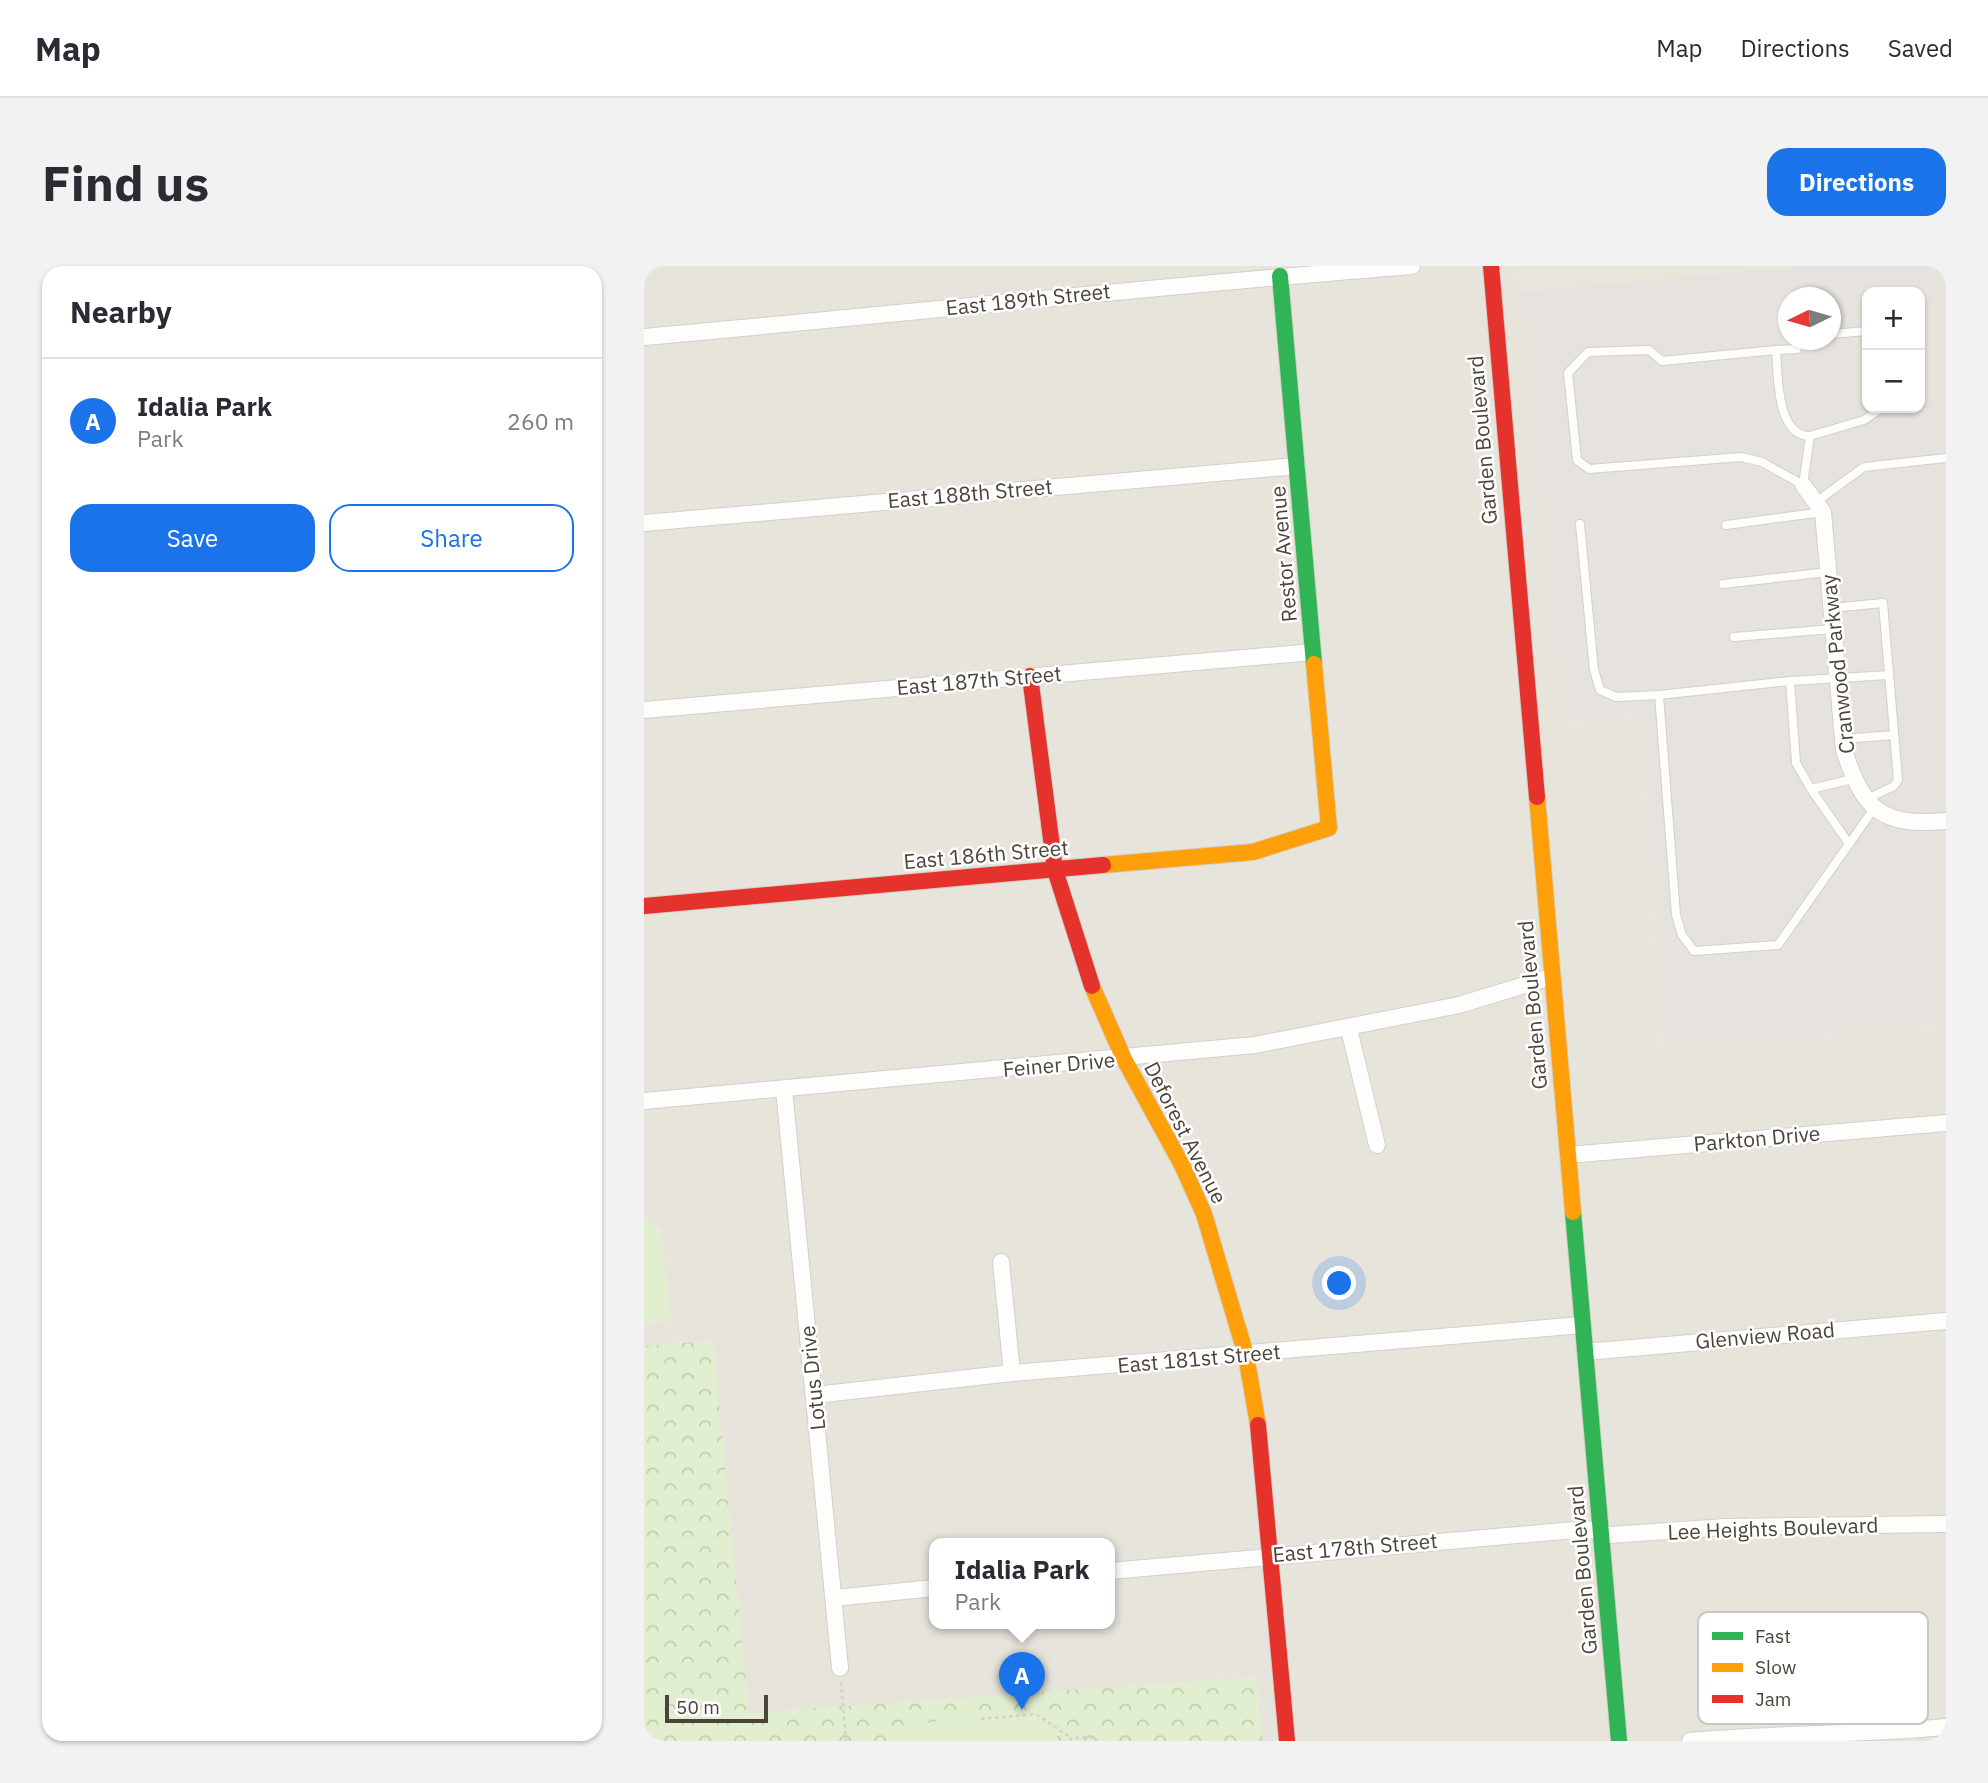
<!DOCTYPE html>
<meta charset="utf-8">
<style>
:root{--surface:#fff;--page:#f2f2f3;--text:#2b2b33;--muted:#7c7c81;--line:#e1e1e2;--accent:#1a73e8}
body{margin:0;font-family:"IBM Plex Sans",sans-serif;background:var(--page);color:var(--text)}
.controls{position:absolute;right:21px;top:21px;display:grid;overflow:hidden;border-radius:14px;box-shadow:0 2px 5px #0004}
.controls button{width:63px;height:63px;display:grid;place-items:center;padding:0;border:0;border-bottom:2px solid var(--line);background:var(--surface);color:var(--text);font:35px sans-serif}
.compass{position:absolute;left:1134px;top:21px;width:63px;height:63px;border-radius:50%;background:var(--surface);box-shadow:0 2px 5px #0004;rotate:265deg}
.scale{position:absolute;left:21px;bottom:18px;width:103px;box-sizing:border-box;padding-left:7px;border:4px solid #4b4439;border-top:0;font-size:19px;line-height:24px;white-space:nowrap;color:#4b4439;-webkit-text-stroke:5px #fff;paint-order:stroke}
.you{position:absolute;left:696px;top:1018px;width:24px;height:24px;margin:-18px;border:5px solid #fff;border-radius:50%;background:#1a73e8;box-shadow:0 0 0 10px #1a73e833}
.badge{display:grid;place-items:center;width:46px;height:46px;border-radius:50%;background:var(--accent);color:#fff;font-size:23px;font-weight:700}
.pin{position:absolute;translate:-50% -58px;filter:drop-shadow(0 2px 4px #0008)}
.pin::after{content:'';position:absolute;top:37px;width:24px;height:21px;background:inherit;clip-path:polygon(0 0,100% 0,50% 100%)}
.popup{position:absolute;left:285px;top:1272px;width:186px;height:91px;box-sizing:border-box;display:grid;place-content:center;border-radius:14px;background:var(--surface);filter:drop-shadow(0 2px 5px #0005);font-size:23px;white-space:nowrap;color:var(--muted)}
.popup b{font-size:26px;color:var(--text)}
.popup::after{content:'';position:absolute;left:50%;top:100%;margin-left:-14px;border:14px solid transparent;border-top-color:var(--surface)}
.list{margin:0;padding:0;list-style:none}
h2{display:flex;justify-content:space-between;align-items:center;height:91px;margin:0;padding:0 28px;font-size:30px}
h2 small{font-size:23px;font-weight:400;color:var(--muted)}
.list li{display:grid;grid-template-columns:46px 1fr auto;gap:21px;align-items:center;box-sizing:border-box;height:126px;padding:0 28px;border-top:2px solid var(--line)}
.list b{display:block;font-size:26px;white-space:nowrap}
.list p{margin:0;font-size:23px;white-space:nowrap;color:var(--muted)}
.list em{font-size:23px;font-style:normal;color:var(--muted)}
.actions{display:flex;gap:14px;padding:21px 28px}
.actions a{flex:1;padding:16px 0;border:2px solid var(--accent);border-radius:21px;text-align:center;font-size:24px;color:var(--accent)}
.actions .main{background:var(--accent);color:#fff}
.map{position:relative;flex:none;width:1302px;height:1475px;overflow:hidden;border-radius:21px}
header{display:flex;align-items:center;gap:42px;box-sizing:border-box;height:98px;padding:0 35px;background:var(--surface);border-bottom:2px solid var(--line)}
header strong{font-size:33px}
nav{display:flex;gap:38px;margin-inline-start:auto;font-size:24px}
.intro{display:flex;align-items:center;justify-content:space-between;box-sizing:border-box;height:168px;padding:0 42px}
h1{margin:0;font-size:49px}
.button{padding:18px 32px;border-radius:21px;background:var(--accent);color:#fff;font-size:24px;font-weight:700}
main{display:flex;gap:42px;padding:0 42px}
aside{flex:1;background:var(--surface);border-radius:21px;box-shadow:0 2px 5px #0004}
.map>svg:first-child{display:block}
.residential{fill:#e7e4dc;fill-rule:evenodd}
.industrial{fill:#e6e2de;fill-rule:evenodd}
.education{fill:#eae5da}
.forest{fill:url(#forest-crowns)}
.pitch{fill:#e1eecf}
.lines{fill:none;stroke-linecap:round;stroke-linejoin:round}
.lane-casing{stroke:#d2d0cb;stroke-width:10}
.street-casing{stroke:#d2d0cb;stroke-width:18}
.fast-casing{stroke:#d3cfc5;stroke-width:18}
.slow-casing{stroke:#d3cfc5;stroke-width:18}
.jam-casing{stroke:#d3cfc5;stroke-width:18}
.path{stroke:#d3d2cc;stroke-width:2.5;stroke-dasharray:3.5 3.5;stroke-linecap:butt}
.lane{stroke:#fdfdfc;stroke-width:8}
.street{stroke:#fdfdfc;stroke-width:16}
.fast{stroke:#30b455;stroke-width:16}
.slow{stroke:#ff9f0a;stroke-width:16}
.jam{stroke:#e5322d;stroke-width:16}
.labels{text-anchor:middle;stroke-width:5;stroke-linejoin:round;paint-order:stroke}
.street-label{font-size:21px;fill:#4b4439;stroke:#fff}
.key{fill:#fff;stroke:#c9c7c4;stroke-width:2}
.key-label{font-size:19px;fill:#4b4439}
</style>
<header>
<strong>Map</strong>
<nav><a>Map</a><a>Directions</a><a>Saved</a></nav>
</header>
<div class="intro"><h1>Find us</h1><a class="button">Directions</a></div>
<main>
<aside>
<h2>Nearby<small></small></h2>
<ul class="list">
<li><span class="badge">A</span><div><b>Idalia Park</b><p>Park</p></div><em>260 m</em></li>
</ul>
<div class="actions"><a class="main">Save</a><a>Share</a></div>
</aside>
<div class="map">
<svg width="1302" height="1475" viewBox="0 0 1302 1475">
<defs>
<pattern id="forest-crowns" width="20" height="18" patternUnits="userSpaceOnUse" patternTransform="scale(1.75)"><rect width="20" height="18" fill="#e1eecf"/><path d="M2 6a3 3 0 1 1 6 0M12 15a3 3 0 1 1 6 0" fill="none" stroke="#c3cdb2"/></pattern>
</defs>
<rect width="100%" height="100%" fill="#f4f2ee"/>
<path class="residential" d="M0,0H875L917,457L997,445L1019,781L1302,757V1475H0ZM290,1278H466V1358H290Z"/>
<path class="industrial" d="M1153,0H1302V757L1019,781L997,445L917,457L876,25ZM1223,26H1276V142H1223ZM1144,32H1186V74H1144Z"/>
<path class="education" d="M875,0H1153L876,25Z"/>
<path class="forest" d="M69,1075L105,1447L612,1411L619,1475H0V1080Z"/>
<g class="pitch">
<path d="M0,952L17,962L27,1054L0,1058Z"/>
<path d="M339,1450L404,1454L412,1460L413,1475H249L246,1461Z"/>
</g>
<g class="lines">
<g class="lane-casing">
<g id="lane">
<path d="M1186,68L1223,65"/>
<path d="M1005,84L1018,95L1132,84C1134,108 1132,170 1166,170L1159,219L1118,196L1097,191L945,203L933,194L924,107L944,86Z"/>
<path d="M1132,84L1153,83L1152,74"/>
<path d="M1166,170L1220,154L1238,142"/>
<path d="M1172,236L1220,201L1302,192"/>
<path d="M936,258L950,404L956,424L972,431L1015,429L1032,649L1038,669L1050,685L1134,679L1231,541"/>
<path d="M1082,259L1179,246"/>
<path d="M1079,318L1184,306"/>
<path d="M1187,342L1239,337L1254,514L1250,520L1223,533"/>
<path d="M1090,371L1189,363"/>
<path d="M1146,415L1152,497L1167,523L1209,513"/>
<path d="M1015,429L1146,415L1245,409"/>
<path d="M1199,473L1250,469"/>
<path d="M1167,523L1205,578"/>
</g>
</g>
<g class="street-casing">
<g id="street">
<path d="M0,71C256,48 512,20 768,0"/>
<path d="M1159,219L1179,246L1200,484C1219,544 1238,561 1302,555"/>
<path d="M0,257L653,200"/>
<path d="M0,444L669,386"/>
<path d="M705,763L733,879"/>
<path d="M140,823L196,1402"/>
<path d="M0,835L611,779L815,739L907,711"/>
<path d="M924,889L1302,857"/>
<path d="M357,996L368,1107"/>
<path d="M941,1086L1302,1055"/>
<path d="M171,1129L368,1107L938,1059"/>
<path d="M466,1305L942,1263L966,1269L1081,1261L1302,1258"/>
<path d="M190,1332L290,1322"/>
<path d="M1046,1475C1132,1467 1217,1469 1302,1461"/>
</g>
</g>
<g class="fast-casing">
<g id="fast">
<path d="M636,10L670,398"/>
<path d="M929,946L975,1475"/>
</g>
</g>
<g class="slow-casing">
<g id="slow">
<path d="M893,531L929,946"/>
<path d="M459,599L609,586L685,562L670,398"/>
<path d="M448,720L480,793L538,899L560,948L602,1089L614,1159"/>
</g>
</g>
<g class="jam-casing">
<g id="jam">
<path d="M847,0L893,531"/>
<path d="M386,410L411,604L448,720"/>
<path d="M0,640L459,599"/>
<path d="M614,1159L643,1475"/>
</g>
</g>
<g class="path">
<path d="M197,1416L202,1475"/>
<path d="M337,1453L392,1448L427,1472"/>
<path d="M427,1475V1472L449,1471L454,1475"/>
</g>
<use href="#lane" class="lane"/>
<use href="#street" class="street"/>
<use href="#fast" class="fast"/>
<use href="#slow" class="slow"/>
<use href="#jam" class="jam"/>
</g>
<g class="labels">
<g class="street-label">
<text transform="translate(384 34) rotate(-6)" y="7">East 189th Street</text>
<text transform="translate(839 174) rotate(-95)" y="7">Garden Boulevard</text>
<text transform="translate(326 228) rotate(-5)" y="7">East 188th Street</text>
<text transform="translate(640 288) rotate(-95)" y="7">Restor Avenue</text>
<text transform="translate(1194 398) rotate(-96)" y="7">Cranwood Parkway</text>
<text transform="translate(335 415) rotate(-5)" y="7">East 187th Street</text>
<text transform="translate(342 589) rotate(-5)" y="7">East 186th Street</text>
<text transform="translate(889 739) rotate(-95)" y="7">Garden Boulevard</text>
<text transform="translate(415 799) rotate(-5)" y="7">Feiner Drive</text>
<text transform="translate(541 867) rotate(63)" y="7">Deforest Avenue</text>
<text transform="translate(1113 873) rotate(-5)" y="7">Parkton Drive</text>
<text transform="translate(1121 1070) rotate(-5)" y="7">Glenview Road</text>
<text transform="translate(555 1093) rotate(-5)" y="7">East 181st Street</text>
<text transform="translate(169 1112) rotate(-96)" y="7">Lotus Drive</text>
<text transform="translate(1129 1263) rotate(-2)" y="7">Lee Heights Boulevard</text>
<text transform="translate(711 1282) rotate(-5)" y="7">East 178th Street</text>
<text transform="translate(939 1304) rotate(-95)" y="7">Garden Boulevard</text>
</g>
</g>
<rect x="1054" y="1346" width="230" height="112" rx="10" class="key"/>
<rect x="1068" y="1366" width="31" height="8" fill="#30b455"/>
<rect x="1068" y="1397" width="31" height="9" fill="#ff9f0a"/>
<rect x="1068" y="1429" width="31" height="8" fill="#e5322d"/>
<g class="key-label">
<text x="1111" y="1377">Fast</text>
<text x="1111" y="1408">Slow</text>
<text x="1111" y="1440">Jam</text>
</g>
</svg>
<div class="controls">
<button>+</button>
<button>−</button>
</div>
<svg class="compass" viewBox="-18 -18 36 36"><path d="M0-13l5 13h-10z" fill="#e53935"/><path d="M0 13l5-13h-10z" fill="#7c7c81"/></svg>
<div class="scale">50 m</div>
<div class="you"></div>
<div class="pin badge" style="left:378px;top:1444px">A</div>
<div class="popup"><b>Idalia Park</b>Park</div>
</div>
</main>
